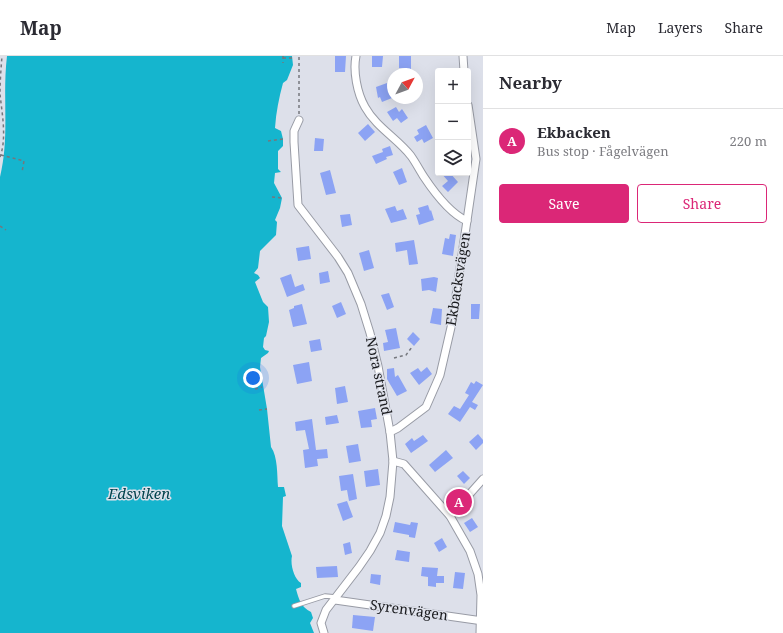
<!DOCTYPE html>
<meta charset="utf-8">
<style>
:root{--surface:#fff;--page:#f2f2f3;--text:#2b2b33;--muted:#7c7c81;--line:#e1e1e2;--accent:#db2777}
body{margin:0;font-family:"Noto Serif",serif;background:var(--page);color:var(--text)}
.controls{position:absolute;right:12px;top:12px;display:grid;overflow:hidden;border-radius:4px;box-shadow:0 4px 16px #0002}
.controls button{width:36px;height:36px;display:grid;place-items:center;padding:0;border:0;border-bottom:1px solid var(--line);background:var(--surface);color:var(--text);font:20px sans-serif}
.compass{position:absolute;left:387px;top:12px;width:36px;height:36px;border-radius:50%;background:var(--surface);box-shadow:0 4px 16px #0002;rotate:49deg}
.you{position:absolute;left:253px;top:322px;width:14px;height:14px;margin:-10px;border:3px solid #fff;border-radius:50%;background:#1a73e8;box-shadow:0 0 0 6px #1a73e833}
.badge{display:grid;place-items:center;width:26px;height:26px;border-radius:50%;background:var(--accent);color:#fff;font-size:13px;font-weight:700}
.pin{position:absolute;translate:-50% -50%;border:2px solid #fff;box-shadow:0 1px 4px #0006}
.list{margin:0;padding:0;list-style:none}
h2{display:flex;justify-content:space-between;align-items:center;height:52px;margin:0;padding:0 16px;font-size:17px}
h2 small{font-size:13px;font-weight:400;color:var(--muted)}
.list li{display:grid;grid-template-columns:26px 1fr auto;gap:12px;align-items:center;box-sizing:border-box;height:64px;padding:0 16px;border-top:1px solid var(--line)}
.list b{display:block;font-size:15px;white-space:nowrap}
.list p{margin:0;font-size:13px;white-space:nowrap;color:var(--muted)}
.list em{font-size:13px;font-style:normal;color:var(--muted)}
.actions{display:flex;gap:8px;padding:12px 16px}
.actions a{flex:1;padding:9px 0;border:1px solid var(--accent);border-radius:4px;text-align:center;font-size:14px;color:var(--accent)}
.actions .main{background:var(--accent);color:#fff}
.icon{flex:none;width:22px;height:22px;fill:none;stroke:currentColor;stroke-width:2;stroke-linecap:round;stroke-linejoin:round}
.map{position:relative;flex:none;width:483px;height:577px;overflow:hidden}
header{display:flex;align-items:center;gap:24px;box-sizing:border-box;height:56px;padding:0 20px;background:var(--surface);border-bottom:1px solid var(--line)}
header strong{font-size:19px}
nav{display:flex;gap:22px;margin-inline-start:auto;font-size:14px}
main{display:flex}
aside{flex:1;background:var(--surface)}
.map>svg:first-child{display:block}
.water{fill:#15b5ce}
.building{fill:#8ca3f4}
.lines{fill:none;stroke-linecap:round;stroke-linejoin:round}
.lane-casing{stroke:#989ba5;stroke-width:5.5}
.street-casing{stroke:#989ba5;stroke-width:9}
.path{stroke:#75777d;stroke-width:1.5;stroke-dasharray:3 3;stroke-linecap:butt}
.lane{stroke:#fff;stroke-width:3.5}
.street{stroke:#fff;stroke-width:7}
.labels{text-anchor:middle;stroke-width:3;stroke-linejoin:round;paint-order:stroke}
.street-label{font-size:14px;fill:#191a1d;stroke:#dde0ea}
.water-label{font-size:15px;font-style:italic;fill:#02434e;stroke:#dde0ea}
</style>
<header>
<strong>Map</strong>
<nav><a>Map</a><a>Layers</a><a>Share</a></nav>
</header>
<main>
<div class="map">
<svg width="483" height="577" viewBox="0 0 483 577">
<rect width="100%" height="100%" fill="#dde0ea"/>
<path class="water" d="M7,0H292L293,9L287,24L283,27C279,42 276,56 275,72L281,75L283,83V90L278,95V113L281,116L275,117L274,127L282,142L280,152L275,164L277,166L276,179L260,195L258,212L254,217L258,219L260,222L255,226L263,246L268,251L269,266L266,280L264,282L263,291L265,294L269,295L268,297L261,302L260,311L267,353L271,391C278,401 277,419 278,431H284L286,440L283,441L282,470L292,500C290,508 294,523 301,527V531L296,533C299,544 301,551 311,556L313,562L310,567L314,577H0V121C10,79 2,42 7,0Z"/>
<g class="building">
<path d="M335,0H346L345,16H335Z"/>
<path d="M372,0H383L382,11H372Z"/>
<path d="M399,0H411V13L399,12Z"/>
<path d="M387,27L392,42L382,46L380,41L378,42L376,31Z"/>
<path d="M396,51L399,56L402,53L408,62L401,67L397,62L393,65L387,56Z"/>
<path d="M368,68L375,76L365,85L358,77Z"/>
<path d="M426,69L433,82L424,87L422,83L417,86L414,81L419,78L417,74Z"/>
<path d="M315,82L324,83L323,95H314Z"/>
<path d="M390,90L393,99L386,101L387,103L376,108L372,100L383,96L382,93Z"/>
<path d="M402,112L407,126L399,129L393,116Z"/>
<path d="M330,114L336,137L326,139L320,117Z"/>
<path d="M441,117H450L458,126L448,136L442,130L448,125Z"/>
<path d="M428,149L430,155L431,154L434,164L419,169L416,159L420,158L418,152Z"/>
<path d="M395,150L397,155L403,153L407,163L391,167L385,153Z"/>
<path d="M350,158L352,169L342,171L340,159Z"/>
<path d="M450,178L456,179L453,200L442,198L445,182L449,183Z"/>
<path d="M414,184L418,208L409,209L407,194L396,196L395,187Z"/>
<path d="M309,190L311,203L298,205L296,192Z"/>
<path d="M369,194L374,212L364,215L359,197Z"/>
<path d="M328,215L330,226L320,228L319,217Z"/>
<path d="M291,218L295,231L303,228L305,234L287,241L280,222Z"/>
<path d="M434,221L438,222L436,236L429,234L422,235L421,223Z"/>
<path d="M389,237L394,251L387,254L381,239Z"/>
<path d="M341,246L346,258L337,262L332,250Z"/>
<path d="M302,248L307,268L293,271L289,254L294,252V250Z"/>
<path d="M471,248H480L479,263H471Z"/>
<path d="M433,252L442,253L441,269L430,267Z"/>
<path d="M396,272L400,292L384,295L383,287L388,286L385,274Z"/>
<path d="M413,276L420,283L414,290L407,283Z"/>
<path d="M320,283L322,294L311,296L309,285Z"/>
<path d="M309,306L312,325L297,328L293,309Z"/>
<path d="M427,311L432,318L419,329L410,317L418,312L421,316Z"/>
<path d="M394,312L395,321L398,319L407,335L397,340L387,323V313Z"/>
<path d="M476,325L483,329L472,346L478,349L475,354L470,351L460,366L448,358L454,350L460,353L469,339L465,337L471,326L474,328Z"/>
<path d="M345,330L348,346L337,348L335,332Z"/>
<path d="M375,352L377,363L371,364L372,371L361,372L358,355Z"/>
<path d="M337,359L339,367L326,369L325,361Z"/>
<path d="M312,363L316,394L327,393L328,402L317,403L318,410L305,412L303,394L309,393L305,374L296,375L295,366Z"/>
<path d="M478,378L483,384V387L476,394L469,386Z"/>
<path d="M423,379L428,385L411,397L405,388L412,382L414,385Z"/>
<path d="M358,388L361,405L349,407L346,390Z"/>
<path d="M446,394L453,402L435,416L429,409Z"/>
<path d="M378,413L380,429L366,431L364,415Z"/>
<path d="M463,415L470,422L464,428L457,420Z"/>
<path d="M353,418L357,443L349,445L347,434L341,435L339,420Z"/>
<path d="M347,445L353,461L343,465L337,448Z"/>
<path d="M472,462L478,471L470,476L464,467Z"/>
<path d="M395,466L410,469L411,466L418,467L415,482L409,481V479L393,476Z"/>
<path d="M442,482L447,491L439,496L434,487Z"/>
<path d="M350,486L352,497L345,499L343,488Z"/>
<path d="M397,494L410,496L409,506L395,504Z"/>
<path d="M337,510L338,521L317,522L316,511Z"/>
<path d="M422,511L438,512L437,520H444V527H436V531L428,530V521L421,520Z"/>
<path d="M455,516L465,517L463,533L453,532Z"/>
<path d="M371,518L381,519L380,529L370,527Z"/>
<path d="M353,559L375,561L373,575L352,572Z"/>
</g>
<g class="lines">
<g class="lane-casing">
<path id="lane" d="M294,550L325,540L336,541"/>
</g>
<g class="street-casing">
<g id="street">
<path d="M356,0C353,15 357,37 365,51C376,71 398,83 411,100C416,107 420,115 424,121C434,136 451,158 467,165"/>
<path d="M463,0L464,15"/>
<path d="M299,64L294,75V86L298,149L338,201L348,217L361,248L370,277L378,310L390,376L393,405L390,441L386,460L380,477L370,495L359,511L326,554L321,567L324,577"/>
<path d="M390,376L398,372L426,351L440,319L452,267L476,103L468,49"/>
<path d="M393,405L404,408L450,460L470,495L478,518L481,539L480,577"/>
<path d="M450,460L483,423"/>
<path d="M335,544L483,565"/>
</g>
</g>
<g class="path">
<path d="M283,0V7"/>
<path d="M283,2H294"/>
<path d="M299,58V0"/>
<path d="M268,85L283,83"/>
<path d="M1,99L24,105L22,116"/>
<path d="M0,101C7,82 2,58 0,38C0,26 1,12 2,0"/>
<path d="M272,141L282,142"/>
<path d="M0,170L6,174"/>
<path d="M394,302L406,299L412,291"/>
<path d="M255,333L262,331"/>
<path d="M259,354L267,353"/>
</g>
<use href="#lane" class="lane"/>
<use href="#street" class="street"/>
</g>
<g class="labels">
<g class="street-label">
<text transform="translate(458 223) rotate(-81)" y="5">Ekbacksvägen</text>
<text transform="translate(379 320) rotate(78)" y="5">Nora strand</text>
<text transform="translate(409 554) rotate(8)" y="5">Syrenvägen</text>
</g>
<g class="water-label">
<text x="139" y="443">Edsviken</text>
</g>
</g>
</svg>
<div class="controls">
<button>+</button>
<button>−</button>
<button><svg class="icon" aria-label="layers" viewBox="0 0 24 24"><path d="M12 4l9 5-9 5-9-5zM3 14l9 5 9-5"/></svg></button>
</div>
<svg class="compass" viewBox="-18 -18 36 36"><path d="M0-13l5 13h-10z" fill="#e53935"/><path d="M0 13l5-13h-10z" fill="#7c7c81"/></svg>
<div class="you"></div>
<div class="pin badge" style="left:459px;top:446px">A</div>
</div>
<aside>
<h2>Nearby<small></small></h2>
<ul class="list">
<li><span class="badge">A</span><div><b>Ekbacken</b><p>Bus stop · Fågelvägen</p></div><em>220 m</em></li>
</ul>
<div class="actions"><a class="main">Save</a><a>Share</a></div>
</aside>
</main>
